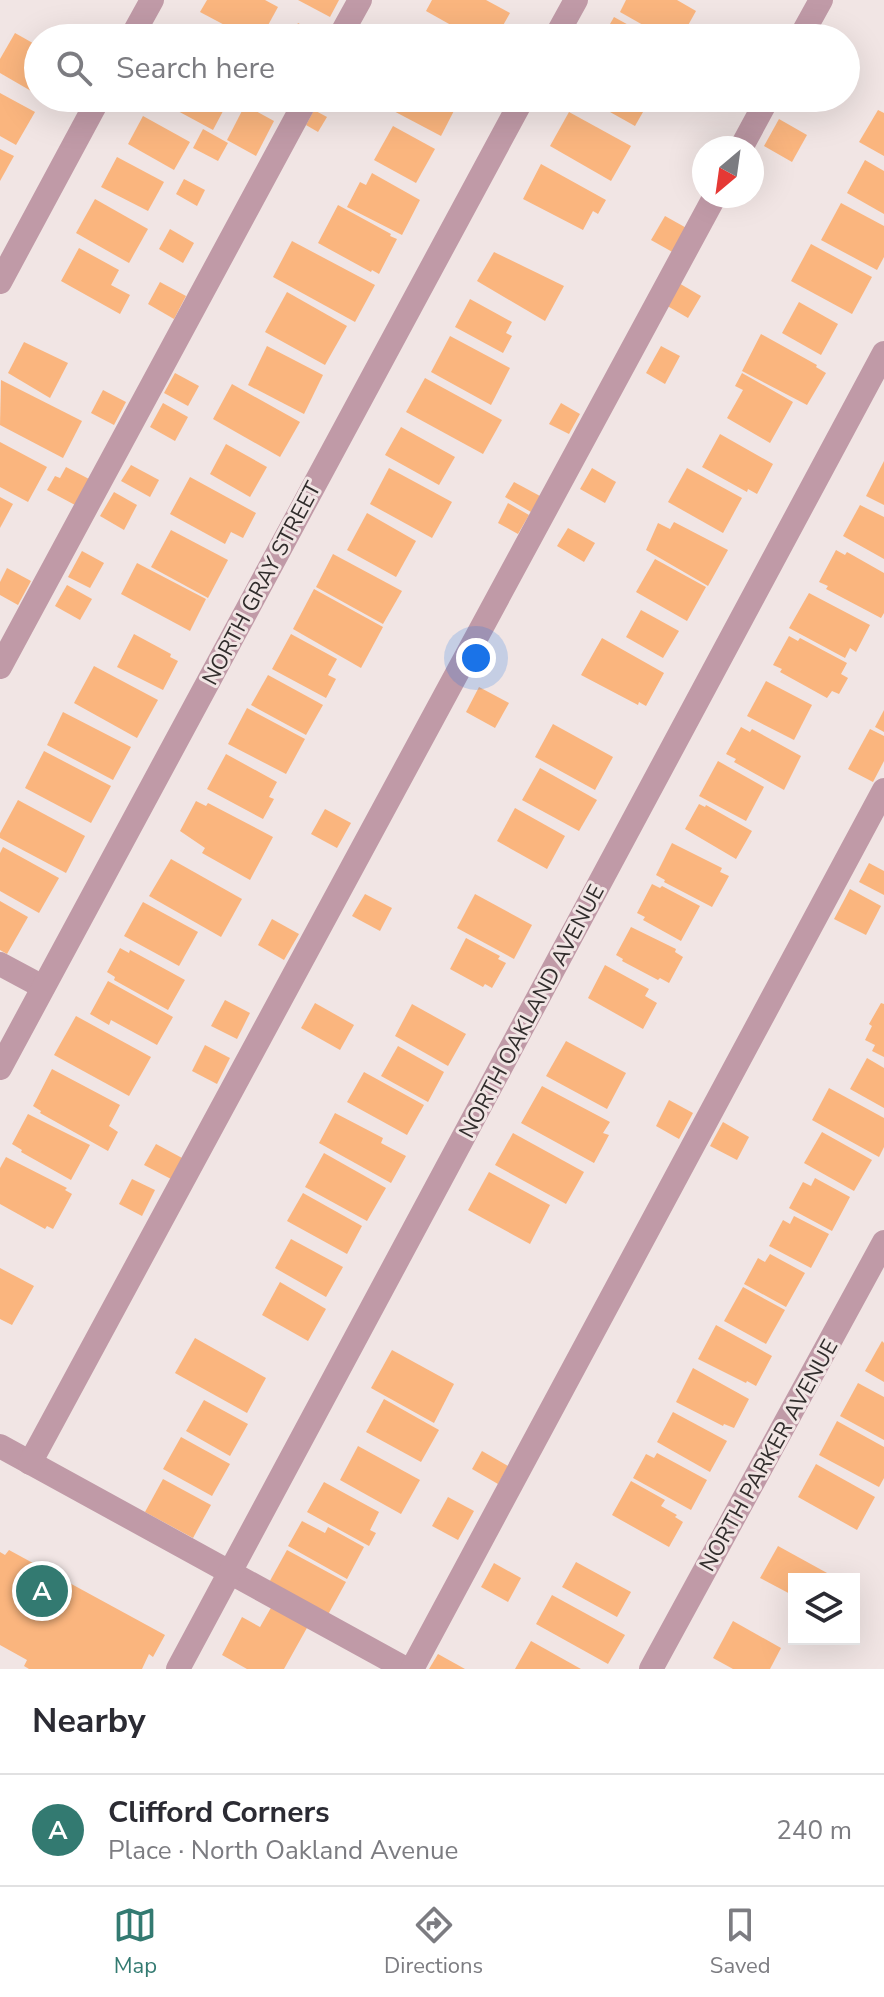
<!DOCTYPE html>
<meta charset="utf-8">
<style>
:root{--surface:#fff;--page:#f7f7f7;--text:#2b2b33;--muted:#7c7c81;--line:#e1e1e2;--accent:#337a71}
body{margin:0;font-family:"Nunito Sans",sans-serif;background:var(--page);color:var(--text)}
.controls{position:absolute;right:24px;bottom:24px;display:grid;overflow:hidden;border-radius:0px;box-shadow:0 8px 32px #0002}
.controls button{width:72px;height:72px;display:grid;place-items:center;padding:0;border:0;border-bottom:2px solid var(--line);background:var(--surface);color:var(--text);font:40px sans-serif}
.compass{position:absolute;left:692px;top:136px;width:72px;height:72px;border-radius:50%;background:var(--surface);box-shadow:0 8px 32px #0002;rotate:209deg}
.you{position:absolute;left:476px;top:658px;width:28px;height:28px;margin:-20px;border:6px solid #fff;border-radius:50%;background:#1a73e8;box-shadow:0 0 0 12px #1a73e833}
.badge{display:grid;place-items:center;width:52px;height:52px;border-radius:50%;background:var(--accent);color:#fff;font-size:26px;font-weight:700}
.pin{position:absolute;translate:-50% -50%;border:4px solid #fff;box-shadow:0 2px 8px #0006}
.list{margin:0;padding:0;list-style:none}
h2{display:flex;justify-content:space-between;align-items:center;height:104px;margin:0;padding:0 32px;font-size:34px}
h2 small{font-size:26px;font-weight:400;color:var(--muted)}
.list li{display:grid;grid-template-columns:52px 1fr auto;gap:24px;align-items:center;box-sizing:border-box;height:112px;padding:0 32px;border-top:2px solid var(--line)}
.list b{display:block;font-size:30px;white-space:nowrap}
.list p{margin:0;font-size:26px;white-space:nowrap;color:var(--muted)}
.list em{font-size:26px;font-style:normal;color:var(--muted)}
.icon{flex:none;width:44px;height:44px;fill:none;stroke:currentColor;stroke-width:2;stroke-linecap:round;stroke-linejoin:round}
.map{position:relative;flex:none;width:884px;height:1669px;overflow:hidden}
.search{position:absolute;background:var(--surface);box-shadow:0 8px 32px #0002;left:24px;right:24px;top:24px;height:88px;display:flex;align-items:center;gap:20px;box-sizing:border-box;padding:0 28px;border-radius:44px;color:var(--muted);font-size:30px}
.sheet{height:216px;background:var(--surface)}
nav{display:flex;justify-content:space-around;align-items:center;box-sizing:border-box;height:112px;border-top:2px solid var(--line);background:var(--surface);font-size:22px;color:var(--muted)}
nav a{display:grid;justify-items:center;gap:4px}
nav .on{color:var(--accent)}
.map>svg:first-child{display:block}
.building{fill:#fab57e}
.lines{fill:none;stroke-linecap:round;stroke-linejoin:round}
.minor{stroke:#c09aa7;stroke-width:24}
.labels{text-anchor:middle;stroke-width:6;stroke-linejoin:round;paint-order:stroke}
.street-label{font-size:22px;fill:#312d2c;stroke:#f1e5e4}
</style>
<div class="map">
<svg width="884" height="1669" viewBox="0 0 884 1669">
<rect width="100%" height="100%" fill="#f1e5e4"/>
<g class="building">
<path d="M207,0H265L278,7L261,38H249L200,12Z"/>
<path d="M298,0H339L330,17Z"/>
<path d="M432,0H486L510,13L496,38H474L426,11Z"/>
<path d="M626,0H677L696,11L681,38H666L620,12Z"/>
<path d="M614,17L652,38H602Z"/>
<path d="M298,23L325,38H290Z"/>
<path d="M15,33L38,46V95L0,73V59Z"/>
<path d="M0,93L35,112L16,145L0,136Z"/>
<path d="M161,98H230L213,130L163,103L165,100Z"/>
<path d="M369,98H453L459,101L441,136Z"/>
<path d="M585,98H651L635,126Z"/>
<path d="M245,105L274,121L256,156L227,140Z"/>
<path d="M314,110L327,117L318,132L306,125Z"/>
<path d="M878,110L884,113V156L859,142Z"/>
<path d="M569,112L631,146L611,181L550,146Z"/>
<path d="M143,116L190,142L174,170L128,144Z"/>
<path d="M779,119L807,135L792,162L764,146Z"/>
<path d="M393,126L435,149L416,183L374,160Z"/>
<path d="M203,129L228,143L218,161L193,148Z"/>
<path d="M0,149L14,156L0,181Z"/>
<path d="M117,157L164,182L148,211L101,187Z"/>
<path d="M865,160L884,171V214L847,193Z"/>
<path d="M541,164L606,200L598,214L593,211L583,230L523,199Z"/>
<path d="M372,173L420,200L402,235L347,207L360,182L366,185Z"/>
<path d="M184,179L205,190L197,206L176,194Z"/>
<path d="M95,199L148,229L129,263L76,233Z"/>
<path d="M841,203L884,226V257L877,270L821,240Z"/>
<path d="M338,205L391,234L390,236L397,239L379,274L372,270L371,272L318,243Z"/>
<path d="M665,216L690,230L676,254L651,240Z"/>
<path d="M170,229L194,243L183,263L159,249Z"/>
<path d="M292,241L375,285L355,322L273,277Z"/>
<path d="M811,244L872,277L852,314L791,281Z"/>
<path d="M79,248L119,270L111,285L130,295L120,314L61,281Z"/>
<path d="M494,252L564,286L545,321L477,281Z"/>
<path d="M160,282L186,296L174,319L148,304Z"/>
<path d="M677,282L701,296L688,318L664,304Z"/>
<path d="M287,292L347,326L325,365L265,332Z"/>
<path d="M470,299L512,322L506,333L512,336L503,353L455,327Z"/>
<path d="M799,302L838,324L821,355L782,333Z"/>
<path d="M761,334L817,365L816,367L826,373L807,405L742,371Z"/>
<path d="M450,336L510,368L491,405L431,372Z"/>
<path d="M24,342L68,363L50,398L8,373Z"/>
<path d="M267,346L323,375L304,414L248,385Z"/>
<path d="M661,346L680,356L665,384L646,373Z"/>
<path d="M175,373L199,386L188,406L164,393Z"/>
<path d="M742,373L793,402L770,443L727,418L743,390L735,386Z"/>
<path d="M425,378L502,420L483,454L406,412Z"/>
<path d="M1,380L82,421L63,458L0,425Z"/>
<path d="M232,384L300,422L280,457L213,419Z"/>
<path d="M103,390L126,402L114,425L91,413Z"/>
<path d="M163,403L188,417L175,441L150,427Z"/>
<path d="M561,403L580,414L569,434L549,424Z"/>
<path d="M401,427L455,457L439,485L385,455Z"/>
<path d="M720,434L773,464L757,494L748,489L747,492L702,467Z"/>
<path d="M0,442L47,467L28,502L0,487Z"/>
<path d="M226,444L267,467L250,497L210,474Z"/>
<path d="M884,461V505L866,496Z"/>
<path d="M131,465L159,480L150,497L121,481Z"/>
<path d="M66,467L89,479L75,505L47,490L55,476L60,478Z"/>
<path d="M389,468L452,502L432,538L370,504Z"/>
<path d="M592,468L616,482L605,503L580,489Z"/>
<path d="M687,468L742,498L723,533L668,502Z"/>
<path d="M190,477L256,513L243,538L231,532L225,544L170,514Z"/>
<path d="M514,482L540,496L531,512L505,497Z"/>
<path d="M114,492L137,505L124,530L100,516Z"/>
<path d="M0,497L13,504L0,528Z"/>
<path d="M508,503L529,515L518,534L498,523Z"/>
<path d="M860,505L884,517V559L843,536Z"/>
<path d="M367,513L416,541L396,577L347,550Z"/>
<path d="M674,522L728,550L708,586L646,550L658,523L670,529Z"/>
<path d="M568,528L595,543L584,562L557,546Z"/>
<path d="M171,530L228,560L208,598L151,567Z"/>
<path d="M836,550L845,555L847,552L884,573V613L881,618L826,589L828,586L819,582Z"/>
<path d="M82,551L104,563L90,588L68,577Z"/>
<path d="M333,554L402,591L383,624L316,587Z"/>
<path d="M655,559L706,587L687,621L636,592Z"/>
<path d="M137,563L206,599L190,631L121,594Z"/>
<path d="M7,568L31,581L18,605L0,595V582Z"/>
<path d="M67,585L92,599L80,620L55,606Z"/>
<path d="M314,589L383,627L361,668L293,629Z"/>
<path d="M809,593L870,625L856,652L850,648L845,658L789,628Z"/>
<path d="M641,610L679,631L663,658L626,637Z"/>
<path d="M134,634L171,654L170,657L178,661L163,690L117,667Z"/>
<path d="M291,634L337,659L328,675L336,679L326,698L272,669Z"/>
<path d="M789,636L798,641L800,638L847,663L841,674L848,678L839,694L832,691L827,698L780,672L782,669L773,665Z"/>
<path d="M602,638L664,673L646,706L639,702L638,705L581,675Z"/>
<path d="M94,666L158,700L137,738L74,703Z"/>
<path d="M268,675L323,705L306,735L251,705Z"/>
<path d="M766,681L812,705L794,740L747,716Z"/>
<path d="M479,687L509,703L495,728L466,712Z"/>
<path d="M247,708L305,739L286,774L228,744Z"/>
<path d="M884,710V732L875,727Z"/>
<path d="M63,712L131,747L113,780L47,745Z"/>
<path d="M553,724L613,757L595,790L535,757Z"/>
<path d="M741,727L750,732L752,729L801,756L784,790L734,762L736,759L726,754Z"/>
<path d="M870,729L884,736V761L873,782L848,769Z"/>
<path d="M44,751L111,786L91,823L25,788Z"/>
<path d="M226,754L277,782L269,797L274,799L263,819L207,789Z"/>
<path d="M718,761L764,787L746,821L699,796Z"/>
<path d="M540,768L597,800L579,831L522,800Z"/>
<path d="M18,800L85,836L66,873L0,838V833Z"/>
<path d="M196,801L206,806L208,803L273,837L250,880L202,853L205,848L180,831Z"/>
<path d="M699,804L705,807L706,805L752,831L736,859L685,829Z"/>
<path d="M515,808L565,836L547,869L497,841Z"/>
<path d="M325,809L351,823L337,848L311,834Z"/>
<path d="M672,843L722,868L720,872L729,876L712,907L664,882L665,880L656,875Z"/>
<path d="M3,847L59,878L39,913L0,891V853Z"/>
<path d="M171,859L242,899L221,937L149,896Z"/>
<path d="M869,863L884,871V895L859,882Z"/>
<path d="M652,884L660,888L662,886L700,906L681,941L643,920L645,917L637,913Z"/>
<path d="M850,889L881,906L866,935L834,919Z"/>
<path d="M365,894L392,908L380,931L352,916Z"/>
<path d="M475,894L532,925L514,959L457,928Z"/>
<path d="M0,901L28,917L7,954L0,950Z"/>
<path d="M143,902L198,932L179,966L124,936Z"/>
<path d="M272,919L299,934L284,960L258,945Z"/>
<path d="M631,927L676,949L675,952L683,957L669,983L660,978L658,980L622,961L623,959L616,955Z"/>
<path d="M466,938L500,956L498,959L506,963L492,988L485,984L483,987L450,969Z"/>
<path d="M120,948L129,953L130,950L185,980L168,1010L114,980L115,977L107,972Z"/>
<path d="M605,965L649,989L645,996L657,1003L643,1029L588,998Z"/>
<path d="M108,981L173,1017L157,1045L111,1020L109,1025L90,1014Z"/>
<path d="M225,1000L250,1013L237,1039L211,1026Z"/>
<path d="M315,1003L354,1025L340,1050L301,1028Z"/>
<path d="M881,1003L884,1004V1057L872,1051L875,1045L865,1040L872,1026L869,1024Z"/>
<path d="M412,1004L466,1034L448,1066L395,1036Z"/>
<path d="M76,1016L151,1057L129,1096L54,1055Z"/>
<path d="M566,1041L626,1073L607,1109L546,1076Z"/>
<path d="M205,1045L230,1058L217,1084L192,1071Z"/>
<path d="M398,1046L444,1072L428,1102L381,1076Z"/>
<path d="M867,1058L884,1068V1108L850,1089Z"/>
<path d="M52,1069L120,1105L109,1126L118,1132L108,1151L40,1113L41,1111L33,1106Z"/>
<path d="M364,1072L424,1105L407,1135L347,1102Z"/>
<path d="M542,1086L610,1122L603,1133L609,1135L594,1163L521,1123Z"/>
<path d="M829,1088L884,1118V1147L879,1157L812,1120Z"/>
<path d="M669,1100L693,1113L679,1139L656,1126Z"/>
<path d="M335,1113L383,1138L381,1143L406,1156L391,1183L319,1143Z"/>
<path d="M28,1114L90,1145L71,1180L21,1152L22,1150L12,1144Z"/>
<path d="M723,1122L749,1137L737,1160L710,1146Z"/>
<path d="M822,1132L872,1160L854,1191L804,1163Z"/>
<path d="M513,1133L584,1172L566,1204L495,1165Z"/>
<path d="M156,1144L184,1159L173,1180L144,1165Z"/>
<path d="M324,1153L386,1188L367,1221L305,1187Z"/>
<path d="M6,1157L67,1188L65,1190L72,1194L53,1229L47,1226L45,1229L0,1204V1168Z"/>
<path d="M489,1172L550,1205L530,1244L468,1210Z"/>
<path d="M815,1178L850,1197L832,1231L789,1208L803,1182L811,1186Z"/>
<path d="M132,1179L155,1190L142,1216L119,1204Z"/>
<path d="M303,1193L362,1226L347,1254L287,1221Z"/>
<path d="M794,1216L829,1234L811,1268L769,1246L783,1220L790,1224Z"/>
<path d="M291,1239L343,1267L326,1297L275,1268Z"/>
<path d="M770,1254L805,1273L786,1307L744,1284L758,1258L765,1262Z"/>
<path d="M0,1268L34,1286L12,1325L0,1319Z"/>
<path d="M280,1282L326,1309L308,1341L262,1315Z"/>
<path d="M743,1287L785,1310L766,1344L724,1321Z"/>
<path d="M716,1325L772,1356L756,1386L747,1381L746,1383L698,1359Z"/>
<path d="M195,1338L266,1378L247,1413L175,1373Z"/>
<path d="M882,1341L884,1343V1382L865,1371Z"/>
<path d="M392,1350L454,1384L434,1423L371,1388Z"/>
<path d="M693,1368L749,1399L734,1428L724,1424L723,1426L676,1402Z"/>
<path d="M858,1383L884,1397V1440L840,1416Z"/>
<path d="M384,1399L439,1430L421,1462L366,1432Z"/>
<path d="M204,1400L248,1424L230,1456L186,1431Z"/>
<path d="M673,1412L727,1441L710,1472L657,1442Z"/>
<path d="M837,1421L884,1447V1478L879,1487L819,1455Z"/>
<path d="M181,1437L230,1464L212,1496L163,1469Z"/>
<path d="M358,1446L420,1480L401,1514L340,1480Z"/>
<path d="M482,1451L508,1466L498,1484L472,1469Z"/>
<path d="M657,1453L707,1480L691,1510L633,1478L646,1454L654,1458Z"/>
<path d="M816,1464L875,1497L857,1530L798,1497Z"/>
<path d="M163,1479L211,1505L193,1538L145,1512Z"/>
<path d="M631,1481L665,1500L661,1506L677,1515L675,1517L683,1522L669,1547L612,1515Z"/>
<path d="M324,1482L379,1512L370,1530L376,1533L369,1546L307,1512Z"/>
<path d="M448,1497L474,1511L458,1540L432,1526Z"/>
<path d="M302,1521L325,1533L328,1527L364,1547L347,1579L288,1546Z"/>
<path d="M778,1546L838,1579H794V1596L760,1578Z"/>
<path d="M9,1550L165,1635L153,1657L149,1654L142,1669H29L24,1666L27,1660L0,1645V1552L5,1555Z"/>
<path d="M287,1550L346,1582L325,1620L266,1588Z"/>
<path d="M576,1562L631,1592L617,1617L562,1587Z"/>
<path d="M494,1563L521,1578L508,1602L481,1587Z"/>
<path d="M552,1595L625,1635L608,1664L536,1624Z"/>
<path d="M272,1606L308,1626L284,1669H247L222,1655L242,1617L260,1627Z"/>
<path d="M733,1621L781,1648L770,1669H733L713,1658Z"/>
<path d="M531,1641L581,1669H515Z"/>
<path d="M438,1654L465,1669H429Z"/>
</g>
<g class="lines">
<g class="minor">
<path d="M131,38L152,0"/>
<path d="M339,38L360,0"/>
<path d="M555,38L576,0"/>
<path d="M800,38L821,0"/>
<path d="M741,148L768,98"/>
<path d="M0,282L99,98"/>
<path d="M0,667L307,98"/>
<path d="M0,964L43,987"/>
<path d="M0,1068L523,98"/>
<path d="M0,1446L406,1669"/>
<path d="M30,1463L715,196"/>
<path d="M178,1669L884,353"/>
<path d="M412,1669L884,790"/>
<path d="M651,1669L884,1242"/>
</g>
</g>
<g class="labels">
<g class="street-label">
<text transform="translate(261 583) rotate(-62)" y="8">NORTH GRAY STREET</text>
<text transform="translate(531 1011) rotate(-62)" y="8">NORTH OAKLAND AVENUE</text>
<text transform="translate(768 1455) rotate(-61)" y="8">NORTH PARKER AVENUE</text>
</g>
</g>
</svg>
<div class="controls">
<button><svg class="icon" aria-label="layers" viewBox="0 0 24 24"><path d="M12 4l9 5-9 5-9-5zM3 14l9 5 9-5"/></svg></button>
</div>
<svg class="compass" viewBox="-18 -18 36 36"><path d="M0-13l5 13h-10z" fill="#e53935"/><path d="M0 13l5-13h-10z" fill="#7c7c81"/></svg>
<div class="you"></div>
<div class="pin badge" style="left:42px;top:1591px">A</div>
<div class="search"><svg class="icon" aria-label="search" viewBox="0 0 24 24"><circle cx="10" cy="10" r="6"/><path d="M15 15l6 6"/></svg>Search here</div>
</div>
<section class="sheet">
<h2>Nearby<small></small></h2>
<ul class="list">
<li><span class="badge">A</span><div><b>Clifford Corners</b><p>Place · North Oakland Avenue</p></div><em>240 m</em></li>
</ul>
</section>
<nav>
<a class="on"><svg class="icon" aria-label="map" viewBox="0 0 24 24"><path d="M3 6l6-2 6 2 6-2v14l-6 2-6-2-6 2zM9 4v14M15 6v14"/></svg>Map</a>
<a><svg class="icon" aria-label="directions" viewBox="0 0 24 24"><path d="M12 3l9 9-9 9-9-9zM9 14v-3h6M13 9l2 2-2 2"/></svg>Directions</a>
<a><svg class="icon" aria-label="saved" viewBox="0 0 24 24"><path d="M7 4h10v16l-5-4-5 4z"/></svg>Saved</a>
</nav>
